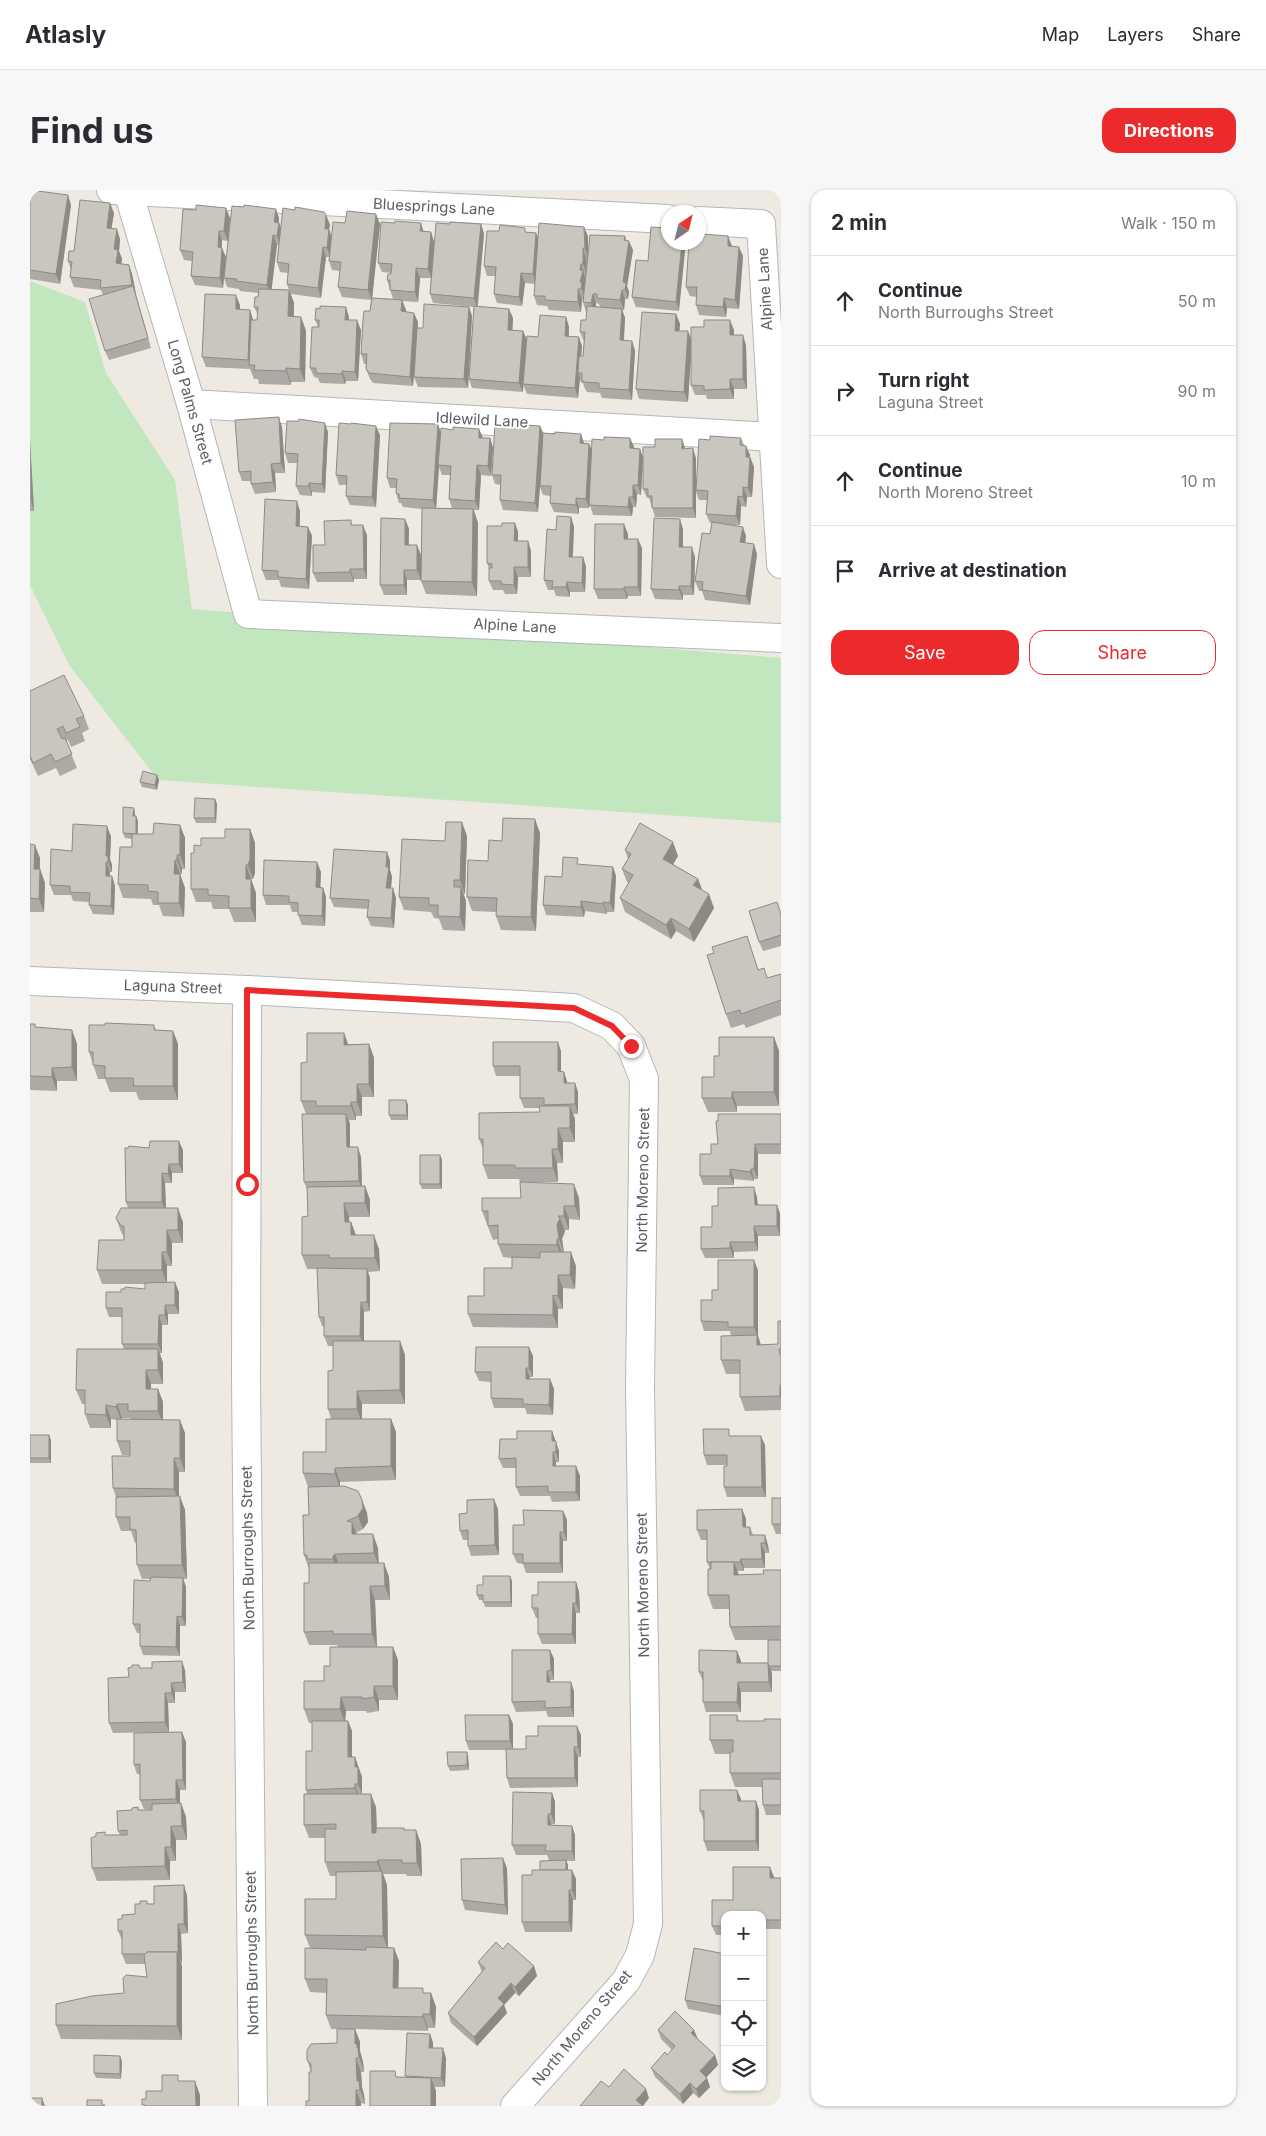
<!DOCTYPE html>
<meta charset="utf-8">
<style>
:root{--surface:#fff;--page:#f7f7f7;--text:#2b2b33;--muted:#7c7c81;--line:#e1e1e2;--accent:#ec2a2c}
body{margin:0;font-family:Inter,sans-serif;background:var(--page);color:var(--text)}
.controls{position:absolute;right:15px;bottom:15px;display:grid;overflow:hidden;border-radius:10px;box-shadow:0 1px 4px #0004}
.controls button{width:45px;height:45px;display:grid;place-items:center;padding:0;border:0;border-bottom:1px solid var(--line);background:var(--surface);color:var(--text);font:25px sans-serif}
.compass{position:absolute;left:631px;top:15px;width:45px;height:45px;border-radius:50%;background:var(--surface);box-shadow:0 1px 4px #0004;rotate:35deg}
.stop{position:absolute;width:15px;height:15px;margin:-11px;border:4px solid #ec2a2c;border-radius:50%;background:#fff}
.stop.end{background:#ec2a2c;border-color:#fff;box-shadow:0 1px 5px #0008}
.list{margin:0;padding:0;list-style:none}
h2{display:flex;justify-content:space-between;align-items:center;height:65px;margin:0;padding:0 20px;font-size:21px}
h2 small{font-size:16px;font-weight:400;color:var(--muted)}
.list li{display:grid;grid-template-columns:32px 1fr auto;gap:15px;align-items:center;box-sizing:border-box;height:90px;padding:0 20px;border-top:1px solid var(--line)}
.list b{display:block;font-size:19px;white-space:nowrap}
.list p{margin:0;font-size:16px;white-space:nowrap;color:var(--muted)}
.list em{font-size:16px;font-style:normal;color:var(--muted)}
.actions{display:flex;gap:10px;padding:15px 20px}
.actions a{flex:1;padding:11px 0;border:1px solid var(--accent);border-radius:15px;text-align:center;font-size:18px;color:var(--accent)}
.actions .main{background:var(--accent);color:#fff}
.icon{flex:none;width:28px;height:28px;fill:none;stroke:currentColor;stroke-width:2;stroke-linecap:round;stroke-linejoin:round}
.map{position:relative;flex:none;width:751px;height:1916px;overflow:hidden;border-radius:15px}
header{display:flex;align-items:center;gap:30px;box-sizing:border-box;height:70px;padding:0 25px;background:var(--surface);border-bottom:1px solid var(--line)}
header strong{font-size:24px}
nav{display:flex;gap:28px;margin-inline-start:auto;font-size:18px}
.intro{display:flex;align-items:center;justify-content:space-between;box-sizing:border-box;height:120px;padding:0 30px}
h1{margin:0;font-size:35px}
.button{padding:12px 22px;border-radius:15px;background:var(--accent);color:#fff;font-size:18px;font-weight:700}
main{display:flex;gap:30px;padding:0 30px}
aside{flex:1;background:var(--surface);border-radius:15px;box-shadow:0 1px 4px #0004}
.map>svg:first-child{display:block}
.green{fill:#c2e6be}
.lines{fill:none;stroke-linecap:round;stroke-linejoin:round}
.minor-casing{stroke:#b3b6ba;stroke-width:30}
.minor{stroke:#fff;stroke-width:28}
.wall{fill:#ada9a4;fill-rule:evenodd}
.shaded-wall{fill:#8d8a86}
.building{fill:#c9c5bf;stroke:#8d8a86}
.route{stroke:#ec2a2c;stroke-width:6}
.labels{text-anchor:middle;stroke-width:4;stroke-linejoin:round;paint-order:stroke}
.street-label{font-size:15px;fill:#5b5f63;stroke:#fff}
</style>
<header>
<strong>Atlasly</strong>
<nav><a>Map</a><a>Layers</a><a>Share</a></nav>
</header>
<div class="intro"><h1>Find us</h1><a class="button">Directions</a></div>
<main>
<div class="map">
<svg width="751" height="1916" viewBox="0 0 751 1916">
<rect width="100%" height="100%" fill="#eeeae2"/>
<path class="green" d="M0,91L55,112L76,183L145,290L162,419L751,468V633L128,590L39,475L0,395Z"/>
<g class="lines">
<g class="minor-casing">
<g id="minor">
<path d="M81,0L638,29"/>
<path d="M98,1L161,214L218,424L751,448"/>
<path d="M668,31L731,34L751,374"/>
<path d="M161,214L744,247"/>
<path d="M0,791L217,800L544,818L582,836L601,856L614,889L610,1197L618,1734L610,1765L596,1791L485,1916"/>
<path d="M217,800L216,1187L223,1916"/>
</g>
</g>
<use href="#minor" class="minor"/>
</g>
<g class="wall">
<path d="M0,0L41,15L30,94L0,89Z"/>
<path d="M84,23L81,39L90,49L89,61L92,69L91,74L99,75L102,84L106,104L121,158L79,170L75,161L73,105L71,100L44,97L40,87L41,80L38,71L44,61Z"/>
<path d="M296,25L300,35L299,39L301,46L315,33L350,34L342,108L363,109L357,90L361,83L352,82L348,73L394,41L401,42L404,52L420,34H451L454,44L448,116L483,128L482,140L493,141L497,150L508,147L536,127L539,137V146L552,156L551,166H553L554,152L550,142L556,130V122L553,112V109H552L551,122L519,120L517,116L507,115L504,106L505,94L495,93L492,116L467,113L464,104L466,86H457L454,76L497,42L506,43L508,48L558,46V63L596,50L603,60L597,96L599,102L598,109H595L594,120H592L595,128L594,151H602L605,161L602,210L572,208L570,203L557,202L555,199L553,193H551L550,188L548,208L497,204L493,194V202L442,198L439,189L444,117L403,113L400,104L401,88H390L388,112L372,111L376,120V122L388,132V138H393L439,117L442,126L438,198L388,197L384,187L386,159L383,196L343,193L340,189L336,179V174H334L331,164L340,121L341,110L312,107L308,97L310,81L302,80L299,71V67H296L291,108L261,104L264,113V126L271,127L276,141L275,192H261V195L229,194L228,189H224L220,179L176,177L172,167L210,115V120H220L223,130H227L228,125L224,117L228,107V103L210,101L209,99L197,97L194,88L193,98L165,95L161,86L162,71L154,70L150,60L200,28L198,51L192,50V57L195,77L249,28V33L251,37ZM247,55H249L247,72L250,82L258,83L257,94L259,100L241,99ZM566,113L569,114L570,117H566Z"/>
<path d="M621,37L649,121L606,117L602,107L618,71Z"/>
<path d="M702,56L713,66L709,119L697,118L696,127L669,125L666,115L667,107L660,106L656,97Z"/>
<path d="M646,124L650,134L649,141L661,149L704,140V145L716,155L717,199H704V209H677L676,205H665L661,195V161L658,212L609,209L606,199Z"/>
<path d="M319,127V130L331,140L328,191H316L315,194L290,193L288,188L284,187L280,178L288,137L285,130Z"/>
<path d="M408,234L411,243L423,240L449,239L453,248H460L463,258L461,286L451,285L449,320H444L448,333L447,406L396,404L391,391L392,319L373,317L371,313H369L366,303V298H360L357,288ZM409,277L412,285H420L419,309L422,318H406Z"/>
<path d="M510,236L513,243L551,244L554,253L559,254L562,260L574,250L600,248L604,258L610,259L613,268L611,305L607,304L606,317H603L602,326L563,325L560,315L559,318H549V324L524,322L520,313L521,306L513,305L510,297L508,322L473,320L470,310L471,295L465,294L462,285Z"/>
<path d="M252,237L255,283H245L246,302L225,304L221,294V291H212L209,282Z"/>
<path d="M298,242L295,303L282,302V306L270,305L266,296L267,273H258L255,263Z"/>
<path d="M350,245L346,317L320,315L316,306L317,295H309L306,285Z"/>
<path d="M711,248L714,255L720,265V267L724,277L722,307H717L716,317L711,316L710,335H701L716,346L715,353L727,364L720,415L675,410L672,401H669L665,391L680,344L682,333H680L676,324L677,310H669L666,302V328L625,327L619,308H617L613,299L655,259L666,268V290L680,250Z"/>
<path d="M0,251L4,321H0Z"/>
<path d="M270,321V337H278L282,346L279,399L251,397L249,390H236L232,380Z"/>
<path d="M541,327L544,337L543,367H553L556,377L555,402H540V407L526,406L524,400H518L514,390L526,340Z"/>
<path d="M375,329L379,339V355L391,365V390H377V405H354L350,395Z"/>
<path d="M321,330L322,335L337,345V389H324V392H287L283,383L295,355Z"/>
<path d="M485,333L488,342V351H498L501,361V387H488L487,404H475L473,400H463L459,391V379L457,373L472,336Z"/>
<path d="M653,339V357L665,367L664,405H653V410L625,409L621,399Z"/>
<path d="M598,344V349L612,358L611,406H598L597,409H568L564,399Z"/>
<path d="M0,501L54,526L59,539L52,543L55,551L41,557L38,550L36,551L47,578L30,586L26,578L8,586L0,569Z"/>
<path d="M127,585L129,590L127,600L112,597L110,592Z"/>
<path d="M185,609L187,614L186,633H166L164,628Z"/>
<path d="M105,623V626H106L108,631V644H123L150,635L155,648V679H152V684H150L155,698L154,727L133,726L129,715H123L121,709L93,708L88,694L102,657V649L95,648L93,643Z"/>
<path d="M220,639L225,653V683L223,689H221L226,703V732H204L199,719H183L181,712H166L161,699L164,663L195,648Z"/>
<path d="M510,643L506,741L471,740L466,726V722L442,721L437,707L458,671L472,651Z"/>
<path d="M81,646L80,669L82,675V682H80L79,686H82L85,696L84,725L63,724L59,715V712L43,711L41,705H24L20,695L42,661Z"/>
<path d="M437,646L435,704H433L436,711L435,741L413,740L409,729L404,728L401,722L374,720L369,707L415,651Z"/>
<path d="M0,654L10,668V679L15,693L14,722H0Z"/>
<path d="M595,660L648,666L643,674L668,689L672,700L684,718L664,752L646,741L641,749L595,722L590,708L599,693L597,692L592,679L598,669Z"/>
<path d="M357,662L360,671V680L362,687L361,698L366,708L364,738L341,736L337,727L338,719L304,717L300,708Z"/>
<path d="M550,675L583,677L586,686L584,722H577V724L555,721L554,727L516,725L513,715L532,687Z"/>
<path d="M291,682L290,697L293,698L296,707L295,736L272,735L268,725V722H262L260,715H236L233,705Z"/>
<path d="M751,722V756L733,761L729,752Z"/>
<path d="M717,746L728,779L738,788L751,784V825L716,838L714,834L701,838L696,824L684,763Z"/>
<path d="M0,834L6,837L42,840L47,854V891H27V901L0,900Z"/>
<path d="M124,835L126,840L143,841L148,854V910H109L106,902H80L75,889H68L59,862Z"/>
<path d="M314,843L318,854H339L344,868V907H332V926H326V930H319L320,934V957L331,967L332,996H335L340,1010V1027H319V1032H321L326,1045L349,1059L350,1081L338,1082L340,1088V1121L334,1122V1151H370L375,1165V1214H332V1229H361L366,1242V1290L310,1292V1296L332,1310L337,1323L338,1332L333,1339L326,1343L327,1344L348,1358V1373H354L359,1387L360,1410H345L347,1457H363L368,1470V1510H349V1521L337,1523L336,1521H316L315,1531H318L322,1541V1567H325L332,1587V1604L346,1617L347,1638H374L375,1640H386L391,1654L392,1686H377L376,1684H353L357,1695L358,1757L364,1758L369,1771L368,1798L394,1803H401L406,1817L405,1838H398V1841L325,1839L330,1852V1861L333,1872L334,1882H331L332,1897L334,1905L335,1914L331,1913V1916H276L279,1911L281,1882L277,1870L307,1853L309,1839H301L296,1825V1803L280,1802L275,1789L280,1758L275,1745L306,1709V1686H300L295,1672V1648H279L274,1635L277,1604L276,1600L282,1561V1533H279L274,1519L294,1491L308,1457L307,1455H279L274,1442L279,1393V1379L274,1365L279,1325L278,1297L273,1283L296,1262L301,1229L298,1219L303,1180V1156H298L294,1146V1137L292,1136L289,1127L287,1079H277L272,1065L278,1026V1001L274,992L276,924L271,911L277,872Z"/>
<path d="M744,847L749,861V916H707V922H678L672,908L684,887L689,866Z"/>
<path d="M531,861V882H534L537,893H545L548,902V924H543L545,929V952H533V973H527L528,992H490L489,989H458L453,975V959L449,949L510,922V918H494L490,908V886H466L463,876Z"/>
<path d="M376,910L378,915V930H361L359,925Z"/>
<path d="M751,924V964H728V989H724V991L704,989V995H673L670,986L681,964L688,954Z"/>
<path d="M153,960V983H142V993H135L136,1018L153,1032V1053H142V1076H137V1092L149,1102V1124H138V1135H132V1163H130L133,1173V1194H121V1199H128L133,1212V1230L155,1243V1282H149V1306L155,1320L157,1389H153L156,1397V1436H150V1466L113,1465L110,1456V1443H107L103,1434L121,1389H112L107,1375V1353H105L101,1341H91L86,1327V1307L83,1298L100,1265H92L87,1251V1230L81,1229V1238H60L55,1224V1214H52L46,1200L94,1159L92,1154V1127H79L76,1118L91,1102L115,1099V1094H72L67,1080L94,1050V1047L91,1042L86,1028L98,1018L96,1012ZM92,1228H100L101,1229H92Z"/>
<path d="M410,965L412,970V999H392L390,994Z"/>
<path d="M727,1007L728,1015H747L750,1024V1046H728V1061L704,1062V1068H675L671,1059L682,1037L688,1016Z"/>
<path d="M549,1008L550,1030L539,1029V1040H534L535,1041L532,1049L534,1062L546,1076L545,1099L533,1098V1119H528V1138L443,1137L438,1124L454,1106L482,1078V1068L473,1067L468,1054V1049L463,1050L452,1021Z"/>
<path d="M728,1080V1146L731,1155L748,1154L751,1131V1220L715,1221L710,1207V1184H696L691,1170L701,1146L700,1141H674L671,1131L682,1110Z"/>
<path d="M503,1166V1187H500V1189H520L524,1199L523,1225L497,1224L495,1218H464L461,1208V1192L449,1191L445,1182Z"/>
<path d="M522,1241L529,1261V1272H526V1276H546L550,1286V1311L522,1312L520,1306H490L486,1297V1278H473L469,1269Z"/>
<path d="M0,1245L21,1250V1273H0Z"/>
<path d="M735,1255L736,1307H697L694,1297L697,1275H677L674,1265Z"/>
<path d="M751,1308V1344H746L742,1334Z"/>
<path d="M468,1319L469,1365L441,1366L438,1356V1350H433L430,1341L437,1323Z"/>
<path d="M712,1319L716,1329V1337H720L723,1345L738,1355L739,1363H735V1378H714V1381H707L708,1385L734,1384L751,1380V1450H705L700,1437L699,1419H683L678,1405L680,1379L677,1372V1350H671L667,1340Z"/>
<path d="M533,1321L537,1330V1351H533V1383H496L493,1374L487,1373L483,1364L494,1335Z"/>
<path d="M480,1386L482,1391V1417H455L453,1410H449L447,1405L453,1395Z"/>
<path d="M546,1392L549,1402L550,1423H546V1454H512L508,1444V1428H506L502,1418L508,1405Z"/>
<path d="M751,1450V1481H741L742,1502H711V1522H676L673,1512V1491L669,1482L707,1461L711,1471V1473H738Z"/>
<path d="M520,1460L524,1469V1490H520V1492L544,1501V1527H518L516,1521L486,1522L482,1512Z"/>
<path d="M109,1475L110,1478L155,1480L156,1502H145V1513H138L139,1542L83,1543L79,1533L102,1477Z"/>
<path d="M479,1525L483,1534V1559H496L551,1545V1567H548V1597L480,1598L477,1588L476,1560H439L436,1551Z"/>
<path d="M707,1525L709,1531H735L751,1529V1625H736L733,1615L732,1597H705L700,1583V1564H685L680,1550Z"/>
<path d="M156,1552V1600H150V1613H151L156,1627L157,1650H146V1671H140V1690L67,1691L62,1678L66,1646L90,1645L88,1641L102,1620L108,1617L109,1620H122L114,1619L110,1610V1584H107L104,1575Z"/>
<path d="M438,1566L439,1580L420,1581L418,1576Z"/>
<path d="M707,1600L711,1611H726L729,1620V1661H677L674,1651V1631L670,1621Z"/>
<path d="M522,1603L525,1612V1634H521L522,1635L542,1636L545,1645V1671H536L538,1675V1680L546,1689V1710H543L542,1742H495L492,1732L502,1685L510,1680L519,1670L517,1665H486L482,1655Z"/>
<path d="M477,1678L478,1725L435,1720L432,1710Z"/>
<path d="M744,1688H751V1739H732V1725H695V1745H686L682,1736L703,1710Z"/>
<path d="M157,1705L158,1743L151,1744L152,1773H151L152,1776V1850L31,1849L26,1835L94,1803L117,1787L115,1774H96L92,1764V1750L88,1741L92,1729L105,1724L110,1714L117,1711L118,1714H124Z"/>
<path d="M473,1759L504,1776L507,1786L489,1806L485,1803L474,1815L477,1823L447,1856L421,1833L418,1823L452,1782L448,1772Z"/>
<path d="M695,1764V1826L658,1819L655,1810Z"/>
<path d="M628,1840L668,1849L685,1865L688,1875L676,1887L680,1897L669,1908L663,1903L653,1914L625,1887L621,1878L637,1865L642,1860L631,1849Z"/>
<path d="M400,1844L403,1853V1858L416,1868L415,1897H404L406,1901L367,1887H376L375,1886Z"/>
<path d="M92,1871L91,1889L66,1888L64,1883Z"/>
</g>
<g class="shaded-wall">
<path d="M38,5L41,15L30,94L26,84Z"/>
<path d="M80,13L84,23L80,48L77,38Z"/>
<path d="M196,18L200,28L198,51L194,41Z"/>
<path d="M246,19L249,28L248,42L244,32Z"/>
<path d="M346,24L350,34L342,110L338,100Z"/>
<path d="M296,25L300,35L299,39L302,48L300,67L297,58L295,39Z"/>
<path d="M249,33L252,42L251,56L247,46Z"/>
<path d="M391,33L394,43L390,41Z"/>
<path d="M451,34L454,44L447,118L444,108Z"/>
<path d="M554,37L558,46V68L555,58Z"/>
<path d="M87,39L90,49L89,61L92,69L90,83L86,73L84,59Z"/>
<path d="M189,41L192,50L191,67L188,57Z"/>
<path d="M401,42L404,52L402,89L398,79Z"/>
<path d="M506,43L510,53L506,94L503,84Z"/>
<path d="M243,45L247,55L241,105L237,95Z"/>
<path d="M595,46L598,56L599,51L603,60L597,96L599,102L598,109L593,92Z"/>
<path d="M698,46L702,56L701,66L698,56Z"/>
<path d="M652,52H656L649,121L646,112Z"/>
<path d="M293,57L296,67L291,108L288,98Z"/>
<path d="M709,57L713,66L709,119L705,110Z"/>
<path d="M192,58L196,67L193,98L190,88Z"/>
<path d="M553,58L556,68L557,84L553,74Z"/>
<path d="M551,74L556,90L555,109L550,92Z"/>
<path d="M99,75L102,84L106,104L102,95Z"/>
<path d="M386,78L390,88L388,112L385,102Z"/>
<path d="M491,83L495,93L492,116L489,107Z"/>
<path d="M548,99L552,109L551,122L548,112Z"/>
<path d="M259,100L264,113L263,140L258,126Z"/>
<path d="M592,100L595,109L594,120L590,110Z"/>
<path d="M563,104L566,113L565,123L561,113Z"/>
<path d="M206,105L210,115L209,129L206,119Z"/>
<path d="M694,108L697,118L696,127L693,117Z"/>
<path d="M372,110L376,120L375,131L371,121Z"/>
<path d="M316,117L319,127L318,139L315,130Z"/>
<path d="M439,117L442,126L438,198L434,189Z"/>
<path d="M479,119L483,128L482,149L478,140Z"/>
<path d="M592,119L595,128L593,160L590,150Z"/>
<path d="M220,120L223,130L220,175L218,170Z"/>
<path d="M384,123L388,132L383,196L380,187Z"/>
<path d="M646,124L650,134L649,151L645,141Z"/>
<path d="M271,127L276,141L275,192L270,179Z"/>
<path d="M536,127L539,137L538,156L535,146Z"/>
<path d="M327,130L331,140L328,191L325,182Z"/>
<path d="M700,130L704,140V154L700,145Z"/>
<path d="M493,141L497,150L493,202L489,193Z"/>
<path d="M658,141L662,151L658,212L654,202Z"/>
<path d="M713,145L716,155L717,199L713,189Z"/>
<path d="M549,147L552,156L550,183H548L550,188L548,208L545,198Z"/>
<path d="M602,151L605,161L602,210L599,200Z"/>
<path d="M256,178L261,192V195L256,181Z"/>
<path d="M312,181L316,191L315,194L312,184Z"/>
<path d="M700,189L704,199V209L700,199Z"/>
<path d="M249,227L252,237L255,283L251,273Z"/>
<path d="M295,233L298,242L295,303L292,294Z"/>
<path d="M408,234L411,244L408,275L409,277L406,320L403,310Z"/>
<path d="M346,236L350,245L346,317L342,307Z"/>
<path d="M510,236L514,245L508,322L505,313Z"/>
<path d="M449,239L453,248H449Z"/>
<path d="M551,244L554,254L550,253Z"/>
<path d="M460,248L463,258L461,286L458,276Z"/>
<path d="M600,248L604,257L603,268L600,258Z"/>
<path d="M652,249L655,258L652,259Z"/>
<path d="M0,251L4,321L1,311Z"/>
<path d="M559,254L563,263L559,318L556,309Z"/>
<path d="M716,256L720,265L719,277L716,267Z"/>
<path d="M663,258L666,268V328L663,318Z"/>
<path d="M610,259L613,268L611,305L608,295Z"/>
<path d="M720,267L724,277L722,307L718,298Z"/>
<path d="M241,274L245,283L246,302L243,292Z"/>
<path d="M447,275L451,285L449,320L445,311Z"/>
<path d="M279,293L282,302V306L279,296Z"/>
<path d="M603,295L607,304L606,317L603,307Z"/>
<path d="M713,297L717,307L716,317L713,307Z"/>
<path d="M708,306L711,316L710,335L706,326Z"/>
<path d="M599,307L603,317L602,326L598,317Z"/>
<path d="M546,308L549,318V324L546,315Z"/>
<path d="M267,311L270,321L269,346L266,336Z"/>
<path d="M443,319L448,333L447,406L442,392Z"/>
<path d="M541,327L544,337L542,376L539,367Z"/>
<path d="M375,329L379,339L378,364L375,355Z"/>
<path d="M650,329L653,339V367L649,357Z"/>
<path d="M485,333L488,342V360L484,351Z"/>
<path d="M594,334L598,344V358L594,349Z"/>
<path d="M333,335L337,345V389L334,379Z"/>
<path d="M278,337L282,346L279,399L276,389Z"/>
<path d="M713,337L716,346L714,362L710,352Z"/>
<path d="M608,349L612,358L611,406L608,397Z"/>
<path d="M498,351L501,361V387L498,377Z"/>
<path d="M724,354L727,364L720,415L716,406Z"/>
<path d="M387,355L391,365V390L387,380Z"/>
<path d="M662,357L665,367L664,405L661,396Z"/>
<path d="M553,367L556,377L555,402L552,393Z"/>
<path d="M484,377L488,387L487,404L484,395Z"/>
<path d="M320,379L324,389V392L320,382Z"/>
<path d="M374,380L377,390V405L374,395Z"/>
<path d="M537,392L540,402V407L536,397Z"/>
<path d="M649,396L653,405V410L649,400Z"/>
<path d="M594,397L598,406L597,409L594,399Z"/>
<path d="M127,585L129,590L127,600L125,595Z"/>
<path d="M185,609L187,614L186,633L185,628Z"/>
<path d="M104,618L105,623V631L103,626Z"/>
<path d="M106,626L108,631L107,649L106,644Z"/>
<path d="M505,629L510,643L506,741L501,727Z"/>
<path d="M432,632L437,646L435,704L430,690Z"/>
<path d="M150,635L155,648V679L150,665Z"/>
<path d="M77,636L81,646L80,669L82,675V682L76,666Z"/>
<path d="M220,639L225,653V683L223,689L218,675Z"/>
<path d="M643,652L648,666L638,683L633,669Z"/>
<path d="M5,655L10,668L9,693L4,679Z"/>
<path d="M357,662L360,671V680L362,687L360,707L356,698Z"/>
<path d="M147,665L152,679V684L147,670Z"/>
<path d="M145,670L150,684L149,698L144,684Z"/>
<path d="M76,672L80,682L79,696L76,686Z"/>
<path d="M287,672L291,682L290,707L286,697Z"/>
<path d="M216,675L221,689H216Z"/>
<path d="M583,677L586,686L584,722L580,713Z"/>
<path d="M10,679L15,693L14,722L9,709Z"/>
<path d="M150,684L155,698L154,727L149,713Z"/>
<path d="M82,686L85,696L84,725L81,716Z"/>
<path d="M221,689L226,703V732L221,718Z"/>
<path d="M668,689L673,702L663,695Z"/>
<path d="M431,697L436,711L435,741L430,727Z"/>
<path d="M293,698L296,707L295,736L292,726Z"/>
<path d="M363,698L366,708L364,738L361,728Z"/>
<path d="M679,704L684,718L664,752L659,739Z"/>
<path d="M551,711L555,721L554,727L551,717Z"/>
<path d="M573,712L577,722V724L573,714Z"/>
<path d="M641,728L646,741L641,749L636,735Z"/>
<path d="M42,840L47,854V891L42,877Z"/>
<path d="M143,841L148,854V910L143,896Z"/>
<path d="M314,843L319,857L314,855Z"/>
<path d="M744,847L749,861V916L744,902Z"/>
<path d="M528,852L531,861V891L528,881Z"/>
<path d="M339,854L344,868V907L339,894Z"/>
<path d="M22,878L27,891V901L22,887Z"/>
<path d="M534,882L537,891L538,902L534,893Z"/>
<path d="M545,893L548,902V924L545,914Z"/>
<path d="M327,894L332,907V926L327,912Z"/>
<path d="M702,902L707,916V922L702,908Z"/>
<path d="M376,910L378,915V930L377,925Z"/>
<path d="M321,912L326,926V930L321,916Z"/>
<path d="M540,916L545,929V952L540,938Z"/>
<path d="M316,924L320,934V967L317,957Z"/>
<path d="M528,938L533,952V973L528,959Z"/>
<path d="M149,951L153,960V983L149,974Z"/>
<path d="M725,954L728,964V989L724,979Z"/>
<path d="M328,957L331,967L332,1001L329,991Z"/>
<path d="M522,959L527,973L528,992L523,978Z"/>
<path d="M410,965L412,970V999L410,994Z"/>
<path d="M139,974L142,983V993L138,984Z"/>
<path d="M700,979L704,989V995L700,986Z"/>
<path d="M721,979L724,989V991L720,982Z"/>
<path d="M132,983L135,993L136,1022L132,1012Z"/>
<path d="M544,994L549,1008L550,1030L545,1016Z"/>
<path d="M335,996L340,1010V1027L335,1013Z"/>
<path d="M724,997L727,1007L728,1024L725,1015Z"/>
<path d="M314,1013L319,1027L320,1046L315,1032Z"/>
<path d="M747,1015L750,1024V1046L747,1036Z"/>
<path d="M534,1016L539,1029V1040L534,1026Z"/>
<path d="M148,1018L153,1032V1053L148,1040Z"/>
<path d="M530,1028L535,1041L532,1049L534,1063L529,1049L527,1035Z"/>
<path d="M321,1032L326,1046L321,1045Z"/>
<path d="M724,1036L728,1046V1061L725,1052Z"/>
<path d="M137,1040L142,1053V1076L137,1062Z"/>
<path d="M344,1045L349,1059L350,1081L345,1068Z"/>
<path d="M527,1049L532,1063V1069L527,1055Z"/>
<path d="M700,1052L704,1062V1068L700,1058Z"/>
<path d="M132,1062L137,1076V1094L132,1080Z"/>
<path d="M541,1062L546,1076L545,1099L540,1085Z"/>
<path d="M724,1070L728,1080V1146L732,1159L727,1155V1146L724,1137Z"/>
<path d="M337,1079L340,1088V1121L337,1112Z"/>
<path d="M528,1085L533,1098V1119L528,1106Z"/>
<path d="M145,1092L149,1102V1124L145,1115Z"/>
<path d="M523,1105L528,1119V1138L523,1125Z"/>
<path d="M331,1112L334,1122V1156L330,1146Z"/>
<path d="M135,1115L138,1124V1135L135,1125Z"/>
<path d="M129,1125L132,1135V1163L128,1154Z"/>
<path d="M370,1151L375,1165V1214L370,1200Z"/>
<path d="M499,1157L503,1166V1187L499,1178Z"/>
<path d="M128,1159L133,1173V1194L128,1180Z"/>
<path d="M496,1178L500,1187L499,1199L496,1189Z"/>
<path d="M116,1180L121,1194V1212L116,1199Z"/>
<path d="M520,1189L524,1199L523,1225L519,1215Z"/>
<path d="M750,1195L751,1198V1209L750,1206Z"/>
<path d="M128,1199L133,1212V1235L128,1221Z"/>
<path d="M327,1201L332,1214V1233L327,1219Z"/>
<path d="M87,1214L92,1228L91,1230L86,1217Z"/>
<path d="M76,1215L81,1229V1238L76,1225Z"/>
<path d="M361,1229L366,1242V1290L361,1276Z"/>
<path d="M150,1230L155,1243V1282L150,1268Z"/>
<path d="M522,1241L529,1261V1272L522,1251Z"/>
<path d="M19,1245L21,1250V1273L19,1268Z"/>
<path d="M731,1246L735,1255L736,1307L732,1297Z"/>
<path d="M523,1262L526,1272V1286L523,1276Z"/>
<path d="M144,1268L149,1282V1312L144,1299Z"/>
<path d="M546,1276L550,1286V1311L546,1302Z"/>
<path d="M305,1278L310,1292V1298L305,1284Z"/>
<path d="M150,1306L155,1320L157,1389L152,1375Z"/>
<path d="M464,1309L468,1319L469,1365L465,1355Z"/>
<path d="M332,1310L337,1323L338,1332L333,1339L328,1326Z"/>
<path d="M712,1319L716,1329V1347L713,1337Z"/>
<path d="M533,1321L537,1330V1351L534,1342Z"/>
<path d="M322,1332L327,1346L322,1344Z"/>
<path d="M530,1342L533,1351V1383L530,1373Z"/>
<path d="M343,1344L348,1358L349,1377L344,1363Z"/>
<path d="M735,1345L738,1355L739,1363L735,1353Z"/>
<path d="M731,1353L735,1363V1378L732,1369Z"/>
<path d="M305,1364L310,1377L308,1383L303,1369V1366Z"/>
<path d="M711,1369L714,1378V1381L710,1372Z"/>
<path d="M704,1372L709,1385H704Z"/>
<path d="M354,1373L359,1387L360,1410L355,1396Z"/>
<path d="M480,1386L482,1391V1417L481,1412Z"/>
<path d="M153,1388L156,1397V1436L152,1427Z"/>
<path d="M546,1392L549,1402L550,1423L546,1413Z"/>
<path d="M340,1396L345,1410L347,1458L342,1444Z"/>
<path d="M543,1413L546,1423V1454L542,1444Z"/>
<path d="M147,1426L150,1436V1466L146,1457Z"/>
<path d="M363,1457L368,1470V1510L363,1496Z"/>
<path d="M520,1460L524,1469V1490L521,1480Z"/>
<path d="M707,1461L711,1471V1483L707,1473Z"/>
<path d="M152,1471L155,1480L156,1502L153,1492Z"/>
<path d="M738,1473L742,1483V1502L739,1492Z"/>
<path d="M517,1481L520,1490L521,1501L517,1492Z"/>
<path d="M541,1492L544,1501V1527L541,1517Z"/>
<path d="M708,1492L711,1502V1522L707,1512Z"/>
<path d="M141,1493L145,1502V1513L142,1503Z"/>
<path d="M344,1496L349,1510V1521L344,1507Z"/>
<path d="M135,1503L138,1513L139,1542L135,1532Z"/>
<path d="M311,1507L316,1521L315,1533L310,1519Z"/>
<path d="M479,1525L483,1534V1560L480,1551Z"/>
<path d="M318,1531L322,1541V1576L318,1567Z"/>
<path d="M547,1536L551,1545V1567L548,1557Z"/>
<path d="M152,1542L156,1552V1600L153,1590Z"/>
<path d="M544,1557L548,1567V1597L545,1588Z"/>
<path d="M437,1562L438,1566L439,1580L437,1575Z"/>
<path d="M325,1567L332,1587V1604L328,1594L325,1577Z"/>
<path d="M146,1590L150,1600V1619L146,1609Z"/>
<path d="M325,1594L328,1604V1608L325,1598Z"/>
<path d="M707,1600L711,1609V1621L708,1611Z"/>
<path d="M522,1603L525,1612V1634L521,1624Z"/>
<path d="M341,1604L346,1617L347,1657L342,1643Z"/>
<path d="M726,1611L729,1620V1661L726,1651Z"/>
<path d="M151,1613L156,1627L157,1650L152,1636Z"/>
<path d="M518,1624L521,1634L522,1645L518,1635Z"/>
<path d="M141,1636L146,1650V1671L141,1657Z"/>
<path d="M542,1636L545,1645V1671L542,1661Z"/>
<path d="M386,1640L391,1654L392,1686L387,1673Z"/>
<path d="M135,1657L140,1671V1690L135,1676Z"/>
<path d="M473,1668L477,1678L478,1725L475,1715Z"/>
<path d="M348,1670L357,1695L358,1760L353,1746L352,1686L347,1672Z"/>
<path d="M536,1670L538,1675V1688L536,1683Z"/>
<path d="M740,1677L744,1687V1697L740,1688Z"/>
<path d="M542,1680L546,1689V1710L542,1700Z"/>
<path d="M154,1695L157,1705L158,1743L154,1734Z"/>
<path d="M539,1700L543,1710L542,1742L539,1732Z"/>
<path d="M148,1734L151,1744L152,1773L148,1764Z"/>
<path d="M364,1758L369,1771L368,1812L363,1798Z"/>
<path d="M147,1762L152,1776V1850L147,1836Z"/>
<path d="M504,1776L507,1786L489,1806L485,1797Z"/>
<path d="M481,1793L485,1803L474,1815L477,1823L447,1856L444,1847L468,1808Z"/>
<path d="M401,1803L406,1817L405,1838L400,1824Z"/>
<path d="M393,1824L398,1838V1841L393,1827Z"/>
<path d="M325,1839L330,1852V1861L333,1872L334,1882L325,1854Z"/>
<path d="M664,1840L668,1849L661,1843Z"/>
<path d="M400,1844L403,1853V1868L399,1858Z"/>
<path d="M413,1858L416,1868L415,1897L411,1888Z"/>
<path d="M685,1865L688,1875L673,1891L670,1881Z"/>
<path d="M90,1866L92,1871L91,1889L90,1884Z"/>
<path d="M326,1868L331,1882L332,1897L334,1905L335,1914L327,1891Z"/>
<path d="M401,1888L406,1901V1916H401Z"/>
<path d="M677,1888L680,1897L669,1908L666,1899Z"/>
<path d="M165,1891L170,1905V1916H166Z"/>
<path d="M660,1893L663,1903L653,1914L650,1904Z"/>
<path d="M616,1899L619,1908L613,1916L606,1910Z"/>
<path d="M326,1900L331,1913V1916H326Z"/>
<path d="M12,1908L15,1916H12Z"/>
</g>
<g class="building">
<path d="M0,0L38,5L26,84L0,80Z"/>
<path d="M50,10L80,13L77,38L87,39L84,59L88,60L86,73L99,75L102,95L70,98L71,90L40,87L42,72L38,71L39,61H44Z"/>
<path d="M166,15L196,18L194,41H189L188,57L192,58L190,88L161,86L163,62L150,60L153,19L166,20Z"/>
<path d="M214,15L246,19L244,32L249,33L247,46L243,45L237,95L206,91L207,89L194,88L202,16L214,17Z"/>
<path d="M265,17L294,22L296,25L295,39H299L297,58L293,57L288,98L257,94L259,74L247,72L253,18L265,20Z"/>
<path d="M317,21L346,24L338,100L308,97L311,72L299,71L303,32L315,33Z"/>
<path d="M365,31L391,33L390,41L401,42L398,79L386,78L385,102L360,100V90H357L358,84H361L362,74L348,73L351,32L365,33Z"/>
<path d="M420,32L451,34L444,108L400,104L406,33L420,34Z"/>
<path d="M509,33L554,37L555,58H553V74H551L550,80L553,81L550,92H552L551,99H548V112L515,110V106H504Z"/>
<path d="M470,35L495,38V42L506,43L503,84L491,83L489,107L464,104L466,77L454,76L457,41H469Z"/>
<path d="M621,37L638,38V52H652L646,112L602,107L606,70L618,71Z"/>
<path d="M673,44L698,46V56L709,57L705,110L694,108L693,117L666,115L667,97H656L659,52H668V47H673Z"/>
<path d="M560,45L595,46L594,50L599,51L593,92L596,93L595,100H592L590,110L567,108V104H563L561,113L553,112Z"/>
<path d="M103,96L118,148L75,161L59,109Z"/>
<path d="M229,99L259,100L258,126L271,127L270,179L256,178V181L224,180L225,175H219L221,130H227L228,117H224L225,107H228Z"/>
<path d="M175,104L206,105V119L220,120L218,170L172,167Z"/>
<path d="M342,108L372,110L371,121L384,123L380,187L339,183L336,179L337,164H331L333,129L334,121H340Z"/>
<path d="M394,114L439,117L434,189L384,187L387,138H393Z"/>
<path d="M290,116L316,117L315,130H327L325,182L312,181V184L286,183V178H280L282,137H289V130H285L286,118L290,119Z"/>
<path d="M444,116L479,119L478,140L493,141L489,193L439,189Z"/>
<path d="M557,116L592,119L590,150L602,151L599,200L569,198V193L554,192L552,190V183H548L549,166H553L555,142H550L551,130H556Z"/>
<path d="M612,122L646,124L645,141H658L654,202L606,199Z"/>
<path d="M510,125L536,127L535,146L549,147L545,198L493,194L497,146L508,147Z"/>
<path d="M674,130H700V145H713V189H700V199L674,200V196L661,195V137H674Z"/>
<path d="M249,227L251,273L241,274L243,292L221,294V281L209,282L205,230Z"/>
<path d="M269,229L295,233L292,294L279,293V296H266L268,264L255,263L257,231H269Z"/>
<path d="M309,233L321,234V233L346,236L342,307L316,306L317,286L306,285Z"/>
<path d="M360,233L408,234L403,310L369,308V304L366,303L367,289L357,288Z"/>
<path d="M465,233L510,236L505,313L470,310L471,285H462Z"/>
<path d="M423,237L449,239V248H460L458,276L447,275L445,311L419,309L421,276L408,275L411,238L423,240Z"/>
<path d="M525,242L551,244L550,253L559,254L556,309L546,308V315L520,313L521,296H510L513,243L525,244Z"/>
<path d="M680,246L711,248L710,255L716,256V267H720L718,298L713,297V307L708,306L706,326L676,324L678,301L666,300L669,249L680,250Z"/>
<path d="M574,247L600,248V258L610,259L608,295H603V307H599L598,317L559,315L562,249L574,250Z"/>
<path d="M625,249H652V259L663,258V318H622V306H618V299H613V257H625Z"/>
<path d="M235,309L267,311L266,336L278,337L276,389L248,387V381L232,380Z"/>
<path d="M392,318L443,319L442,392L391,391Z"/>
<path d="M527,326L541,327L539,367H553L552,393L537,392L536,397H522L523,391L514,390L517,339L526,340Z"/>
<path d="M351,328L375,329V355H387V380H374V395H350Z"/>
<path d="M624,328L650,329L649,357H662L661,396H649V400L621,399Z"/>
<path d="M321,330V335H333L334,379H320V382L283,383V355H295L294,331Z"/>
<path d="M682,332L713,337L710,352L724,354L716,406L672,400L673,392L665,391L672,343L680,344Z"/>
<path d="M472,333H485L484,351H498V377H484V395L471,394V391H459V378H462V374L457,373V336H472Z"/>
<path d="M565,334H594V349H608V397H594V399H564Z"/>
<path d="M34,485L54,526L46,529L50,537L36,543L33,536L27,539L32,549L35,548L42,564L25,572L21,564L3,573L0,566V501Z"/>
<path d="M113,581L127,585L125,595L110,592Z"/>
<path d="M165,608L185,609V628H164Z"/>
<path d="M93,617L104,618L103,626H106V644L93,643Z"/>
<path d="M473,628L505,629L501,727L466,726L467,708L437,707L438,670L458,671L459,650L472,651Z"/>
<path d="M416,632H432L430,690H424V697H431L430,727L408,726V715H399V708L369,707L372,649L415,651Z"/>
<path d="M124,633L150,635V665H147V670H145L144,684H150L149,713H128V702L118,701V695L88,694L90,657H102V644H123Z"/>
<path d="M610,633L643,652L633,669L668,689L663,695L679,704L659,739L641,728L636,735L590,708L603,685L592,679L601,664L595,660Z"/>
<path d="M43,634L77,636L76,666H78V673L76,672V686H82L81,716L59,715L60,703L40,702V696L20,695L21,659L42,661Z"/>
<path d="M195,639H220V669L218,675H216V689H221V718H199V706L178,705V699H161V663H164V655L171,656V648H195Z"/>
<path d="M0,654L5,655L4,679H10L9,709L0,708Z"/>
<path d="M304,659L357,662L356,677H359L356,698H363L361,728L337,727L339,710L300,708Z"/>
<path d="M533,667L548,668L547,674L583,677L580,713L573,712V714L551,711V717L513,715L515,686L532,687Z"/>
<path d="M234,670L287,672L286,697L293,698L292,726L268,725V713L259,712V706L233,705Z"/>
<path d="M747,712L751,724V745L729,752L719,721Z"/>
<path d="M717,746L728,780L734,778L737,788L751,784V810L711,824L710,820L696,824L677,765L684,763L682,757Z"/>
<path d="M75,833L124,835V840L143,841V896H104L103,888H75V876L63,875V862H59V835H75Z"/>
<path d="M0,834H5V837L42,840V877L22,878V887L0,886Z"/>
<path d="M277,843H314V855L339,854V894H327V912H321V916H286V911H271V873L277,872Z"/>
<path d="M689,847H744V902H702V908H672V887H684V866H689Z"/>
<path d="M463,852H528V881L534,882V893H545V914L514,915V908H490V876H463Z"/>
<path d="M359,910H376L377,925H359Z"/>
<path d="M509,916H540V938H528V959H522L523,978H485V975H453V949H449V923L510,922Z"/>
<path d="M272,924H316L317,957H328L329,991L274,992Z"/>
<path d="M688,924H751V954H725L724,979H721L720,982L700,979V986H670V964H681V954H688L686,931H688Z"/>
<path d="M120,951H149V974H139L138,984L132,983V1012H96L95,958H98L99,956L119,958Z"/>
<rect x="390" y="965" width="20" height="29"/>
<path d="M490,992L544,994L545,1016H534V1026H528L530,1028L527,1035L529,1049H527V1055L468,1054V1035L458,1036V1021H452V1008H491Z"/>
<path d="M335,996V1013H314L315,1032H321V1045H344L345,1068H299V1065H272V1027L278,1026L277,997Z"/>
<path d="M724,997L725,1015H747V1036H724L725,1052H700V1058L671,1059V1037H682V1016H688V998Z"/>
<path d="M91,1018H148V1040H137V1062H132V1080H67L69,1050H94V1036H91L86,1028Z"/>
<path d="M510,1062H541L540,1085H528V1106L523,1105V1125L438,1124V1106H454V1078H482V1067L510,1068Z"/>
<path d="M688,1070H724V1137H698V1132L671,1131V1110H682V1100H688Z"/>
<path d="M287,1078L337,1079V1112H331L330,1146H294V1127H289Z"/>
<path d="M145,1092V1115H135V1125H129L128,1154H92V1118H76V1102H91V1099H95V1097L115,1099V1093Z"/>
<path d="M748,1131H751V1159H749L750,1165H751V1195H750V1206L710,1207V1170H691V1146L727,1145V1155L748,1154Z"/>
<path d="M303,1151H370V1200L327,1201V1219H298V1181L303,1180Z"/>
<path d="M446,1157H499V1178H496V1189H520L519,1215L493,1214V1209L461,1208V1182H445Z"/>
<path d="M47,1159H128V1180H116V1199H128V1221H98V1214H87L86,1217L76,1215V1225L55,1224V1200H46Z"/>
<path d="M87,1229L150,1230V1268H144V1299L83,1298L82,1266H100V1251H87Z"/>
<path d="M296,1229H361V1276L305,1278V1284L273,1283V1262H296Z"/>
<path d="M673,1239H699V1246H731L732,1297H694V1276H697V1265H674Z"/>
<path d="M487,1241H522V1251H526V1262H523V1276H546V1302H518V1296L486,1297V1268L469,1269L470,1249H487Z"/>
<rect x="0" y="1245" width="19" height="23"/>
<path d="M314,1296L328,1301L332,1310L333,1318L328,1326L317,1331L322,1332V1344H343L344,1363L305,1364L303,1366V1369H277V1365H274L273,1325H279L278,1297Z"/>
<path d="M150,1306L152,1375H107L106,1340L100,1339V1327H86V1307Z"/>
<rect x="742" y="1308" width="9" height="26"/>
<path d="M464,1309L465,1355L438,1356V1340L430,1341L429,1324L437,1323V1310Z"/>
<path d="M712,1319L713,1337H720V1345H735V1353H731L732,1369H711L710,1372H677V1340H667V1320Z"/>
<path d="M493,1320L533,1321L534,1342H530V1373H493V1364H483V1335H494Z"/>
<path d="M681,1372H704V1385L734,1384L733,1380H751V1436L700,1437L699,1405H678V1379H681Z"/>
<path d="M279,1373H354L355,1396H340L342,1444H303V1441L274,1442V1393H279Z"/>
<path d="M453,1386H480L481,1412H453V1405H447V1395H453Z"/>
<path d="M121,1387L153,1388L152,1427L147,1426L146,1457L110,1456V1434H103L104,1390L120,1391Z"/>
<path d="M508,1392H546V1413H543L542,1444H508V1418H502V1405H508Z"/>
<path d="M738,1450H751V1476H739L738,1473Z"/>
<path d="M300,1457H363V1496H344V1507L332,1509V1507H311L310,1519H274V1491H294V1476H300Z"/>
<path d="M482,1460H520L521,1480L517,1481V1492H541V1517L515,1518V1511L482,1512Z"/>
<path d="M669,1460L707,1461V1473H738L739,1492H708L707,1512H673V1482H669Z"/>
<path d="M152,1471L153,1492L141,1493L142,1503H135V1532L79,1533L78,1488L99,1487L98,1478L102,1477V1475H109L110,1478H122V1472Z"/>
<path d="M435,1525H479L480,1551H436Z"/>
<path d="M680,1525H707V1531H735L734,1529H751V1583H700V1562H703V1550H680Z"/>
<path d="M282,1531H318V1567H325V1577H328V1594H325V1598L276,1600V1561H282Z"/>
<path d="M508,1536H547L548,1557H544L545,1588H477L476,1559H496V1546H508Z"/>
<path d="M152,1542L153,1590H146V1609L110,1610V1574L104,1575V1543Z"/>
<path d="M417,1562H437V1575L418,1576Z"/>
<path d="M732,1589H751V1615H733Z"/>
<path d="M670,1600H707L708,1611H726V1651H674V1621H670Z"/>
<path d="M483,1602L522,1603L521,1624H518V1635L542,1636V1661H515L516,1655H482Z"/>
<path d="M274,1604H341L342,1643H346V1638H374V1640H386L387,1673H372V1670H348L347,1672H295V1639H306V1634L274,1635Z"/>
<path d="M151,1613L152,1636H141V1657H135V1676L62,1678L61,1648L66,1646V1643L75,1642V1645H97V1640L88,1641L87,1621L102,1620V1618L108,1617V1620H122V1614Z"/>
<path d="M473,1668L475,1715L432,1710L431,1669Z"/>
<path d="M536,1670V1680H510V1671Z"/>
<path d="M703,1677H740V1688H751V1730H732V1725H695V1736H682V1710H703Z"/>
<path d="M502,1680H542V1700H539V1732H492V1685H502Z"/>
<path d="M352,1681L353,1746L275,1745V1709H306V1682Z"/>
<path d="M154,1695V1734H148V1764H147V1762H117L116,1764H92V1741H88V1729H92V1725L105,1724V1714H110V1711H117V1714H124V1696Z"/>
<path d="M466,1752L473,1759L478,1753L504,1776L485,1797L481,1793L468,1808L474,1814L444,1847L418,1823L455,1778L448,1772Z"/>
<path d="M336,1757L364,1758L363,1798H393V1803H401L400,1824H393V1827L296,1825L297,1789H275V1758L336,1760Z"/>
<path d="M664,1758L695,1764V1817L655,1810Z"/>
<path d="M117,1762H147V1836L26,1835V1814L62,1806L94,1803L93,1788L96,1785L117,1787L114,1765Z"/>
<path d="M645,1821L664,1840L661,1843L685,1865L670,1881L677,1888L666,1899L660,1893L650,1904L621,1878L635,1862L637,1865L645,1856L628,1840Z"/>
<path d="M307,1839H325V1854L327,1853V1858H328L329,1868H326L327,1891H329L330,1900H326V1916H276V1911H279V1882H281V1874L277,1870V1860L281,1854L307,1853Z"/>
<path d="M377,1843L400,1844L399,1858H413L411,1888L375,1886Z"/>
<path d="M64,1865L90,1866V1884L64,1883Z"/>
<path d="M594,1879L616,1899L606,1910L613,1916H550L571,1891L579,1897Z"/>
<path d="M340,1881H365L366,1887L401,1888V1916H340Z"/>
<path d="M132,1885H148V1891H165L166,1916H115V1915H112V1909H116V1901H132Z"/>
<rect x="0" y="1908" width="12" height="8"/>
<path d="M57,1910H72V1915H75L74,1916H57Z"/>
</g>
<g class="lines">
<path class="route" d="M217,994V800L544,818L582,836L601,856"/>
</g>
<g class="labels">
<g class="street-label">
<text transform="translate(404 17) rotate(3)" y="5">Bluesprings Lane</text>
<text transform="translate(735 99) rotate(-93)" y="5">Alpine Lane</text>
<text transform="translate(160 212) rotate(74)" y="5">Long Palms Street</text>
<text transform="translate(452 230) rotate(3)" y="5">Idlewild Lane</text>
<text transform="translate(485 436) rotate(3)" y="5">Alpine Lane</text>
<text transform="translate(143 797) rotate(2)" y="5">Laguna Street</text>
<text transform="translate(613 990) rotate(-89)" y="5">North Moreno Street</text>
<text transform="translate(218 1358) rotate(-91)" y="5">North Burroughs Street</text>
<text transform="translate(613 1395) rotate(-91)" y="5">North Moreno Street</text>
<text transform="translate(222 1763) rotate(-91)" y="5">North Burroughs Street</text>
<text transform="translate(552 1838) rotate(-50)" y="5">North Moreno Street</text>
</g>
</g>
</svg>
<div class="controls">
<button>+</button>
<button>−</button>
<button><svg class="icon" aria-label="locate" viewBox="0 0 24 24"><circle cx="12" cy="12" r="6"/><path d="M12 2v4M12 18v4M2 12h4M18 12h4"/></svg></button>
<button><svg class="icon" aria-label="layers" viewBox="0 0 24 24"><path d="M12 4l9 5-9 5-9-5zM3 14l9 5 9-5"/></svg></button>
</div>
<svg class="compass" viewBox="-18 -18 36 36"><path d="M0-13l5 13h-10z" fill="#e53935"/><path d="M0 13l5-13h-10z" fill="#7c7c81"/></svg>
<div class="stop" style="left:217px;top:994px"></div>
<div class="stop end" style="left:601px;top:856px"></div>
</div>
<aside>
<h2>2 min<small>Walk · 150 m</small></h2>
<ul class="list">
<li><svg class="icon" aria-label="ahead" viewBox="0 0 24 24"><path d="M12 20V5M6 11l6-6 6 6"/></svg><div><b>Continue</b><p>North Burroughs Street</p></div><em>50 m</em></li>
<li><svg class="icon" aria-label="right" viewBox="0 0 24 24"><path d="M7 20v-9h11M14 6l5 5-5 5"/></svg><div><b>Turn right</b><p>Laguna Street</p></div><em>90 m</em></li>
<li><svg class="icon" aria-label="ahead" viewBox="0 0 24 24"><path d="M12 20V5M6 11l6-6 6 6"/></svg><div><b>Continue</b><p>North Moreno Street</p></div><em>10 m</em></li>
<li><svg class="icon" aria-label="arrive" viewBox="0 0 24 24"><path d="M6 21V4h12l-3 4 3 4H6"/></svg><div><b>Arrive at destination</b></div></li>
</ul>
<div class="actions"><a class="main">Save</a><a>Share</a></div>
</aside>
</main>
